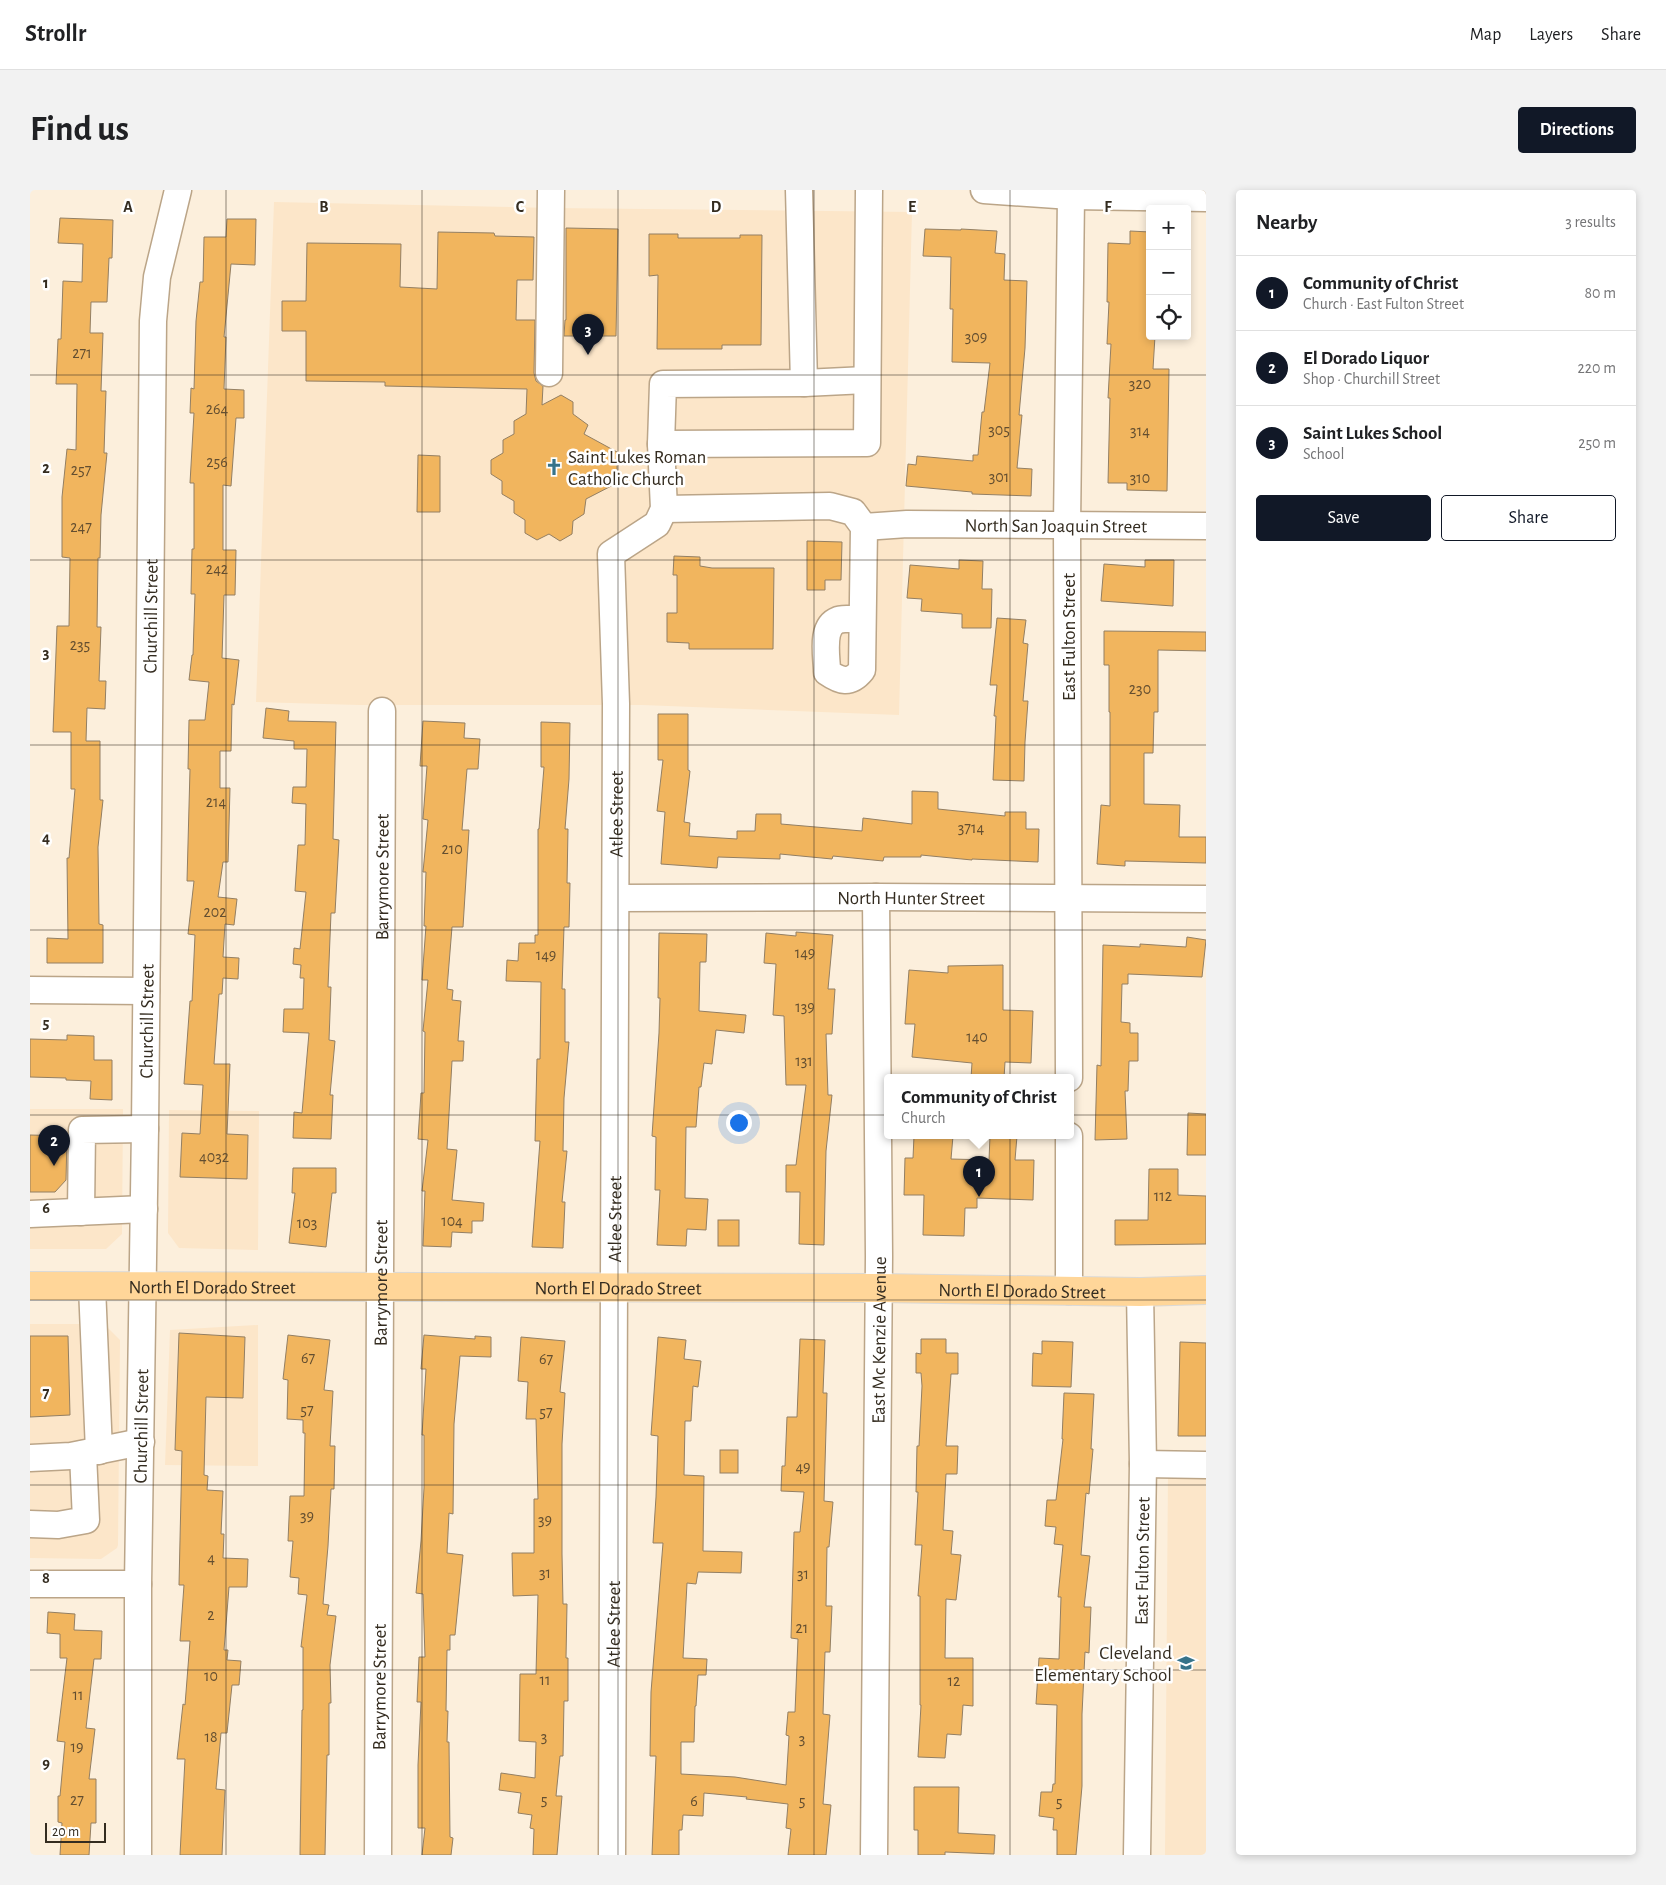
<!DOCTYPE html>
<meta charset="utf-8">
<style>
:root{--surface:#fff;--page:#f2f2f2;--text:#202124;--muted:#757577;--line:#e0e0e0;--accent:#111827}
body{margin:0;font-family:"Alegreya Sans",sans-serif;background:var(--page);color:var(--text)}
.controls{position:absolute;right:15px;top:15px;display:grid;overflow:hidden;border-radius:5px;box-shadow:0 2px 8px #0003}
.controls button{width:45px;height:45px;display:grid;place-items:center;padding:0;border:0;border-bottom:1px solid var(--line);background:var(--surface);color:var(--text);font:25px sans-serif}
.scale{position:absolute;left:15px;bottom:12px;width:61px;box-sizing:border-box;padding-left:5px;border:2px solid #342c20;border-top:0;font-size:14px;line-height:18px;white-space:nowrap;color:#342c20;-webkit-text-stroke:4px #fff;paint-order:stroke}
.you{position:absolute;left:708px;top:932px;width:18px;height:18px;margin:-12px;border:4px solid #fff;border-radius:50%;background:#1a73e8;box-shadow:0 0 0 8px #1a73e833}
.badge{display:grid;place-items:center;width:32px;height:32px;border-radius:50%;background:var(--accent);color:#fff;font-size:16px;font-weight:700}
.pin{position:absolute;translate:-50% -41px;filter:drop-shadow(0 1px 2px #0008)}
.pin::after{content:'';position:absolute;top:26px;width:18px;height:15px;background:inherit;clip-path:polygon(0 0,100% 0,50% 100%)}
.popup{position:absolute;left:854px;top:884px;width:190px;height:65px;box-sizing:border-box;display:grid;place-content:center;border-radius:5px;background:var(--surface);filter:drop-shadow(0 1px 4px #0005);font-size:16px;white-space:nowrap;color:var(--muted)}
.popup b{font-size:19px;color:var(--text)}
.popup::after{content:'';position:absolute;left:50%;top:100%;margin-left:-10px;border:10px solid transparent;border-top-color:var(--surface)}
.list{margin:0;padding:0;list-style:none}
h2{display:flex;justify-content:space-between;align-items:center;height:65px;margin:0;padding:0 20px;font-size:21px}
h2 small{font-size:16px;font-weight:400;color:var(--muted)}
.list li{display:grid;grid-template-columns:32px 1fr auto;gap:15px;align-items:center;box-sizing:border-box;height:75px;padding:0 20px;border-top:1px solid var(--line)}
.list b{display:block;font-size:19px;white-space:nowrap}
.list p{margin:0;font-size:16px;white-space:nowrap;color:var(--muted)}
.list em{font-size:16px;font-style:normal;color:var(--muted)}
.actions{display:flex;gap:10px;padding:15px 20px}
.actions a{flex:1;padding:11px 0;border:1px solid var(--accent);border-radius:5px;text-align:center;font-size:18px;color:var(--accent)}
.actions .main{background:var(--accent);color:#fff}
.icon{flex:none;width:28px;height:28px;fill:none;stroke:currentColor;stroke-width:2;stroke-linecap:round;stroke-linejoin:round}
.map{position:relative;flex:none;width:1176px;height:1665px;overflow:hidden;border-radius:5px}
header{display:flex;align-items:center;gap:30px;box-sizing:border-box;height:70px;padding:0 25px;background:var(--surface);border-bottom:1px solid var(--line)}
header strong{font-size:24px}
nav{display:flex;gap:28px;margin-inline-start:auto;font-size:18px}
.intro{display:flex;align-items:center;justify-content:space-between;box-sizing:border-box;height:120px;padding:0 30px}
h1{margin:0;font-size:35px}
.button{padding:12px 22px;border-radius:5px;background:var(--accent);color:#fff;font-size:18px;font-weight:700}
main{display:flex;gap:30px;padding:0 30px}
aside{flex:1;background:var(--surface);border-radius:5px;box-shadow:0 2px 8px #0003}
.map>svg:first-child{display:block}
.built{fill:#fce6c9}
.building{fill:#f1b55e;stroke:#937f63}
.lines{fill:none;stroke-linecap:round;stroke-linejoin:round}
.minor-casing{stroke:#bba588;stroke-width:29}
.major-casing{stroke:#dad9d7;stroke-width:30}
.minor{stroke:#fff;stroke-width:26}
.major{stroke:#ffd699;stroke-width:28}
.grid{fill:none;stroke:#342c20;stroke-width:1;stroke-opacity:0.55}
.labels{text-anchor:middle;stroke-width:5;stroke-linejoin:round;paint-order:stroke}
.number-label{font-size:16px;fill:#634e30}
.poi-label{font-size:19px;fill:#342c20;stroke:#fff;text-anchor:start}
.street-label{font-size:19px;fill:#342c20;stroke:#fff}
.grid-label{font-size:16px;text-anchor:middle;font-weight:bold;fill:#342c20;stroke:#fff;stroke-width:5;stroke-linejoin:round;paint-order:stroke}
</style>
<header>
<strong>Strollr</strong>
<nav><a>Map</a><a>Layers</a><a>Share</a></nav>
</header>
<div class="intro"><h1>Find us</h1><a class="button">Directions</a></div>
<main>
<div class="map">
<svg width="1176" height="1665" viewBox="0 0 1176 1665">
<rect width="100%" height="100%" fill="#fcefdc"/>
<g class="built">
<path d="M244,12L523,18L882,22L869,525L612,515H329L226,512Z"/>
<path d="M0,919H93L92,1044L76,1059H0Z"/>
<path d="M139,920L229,921L228,1060L149,1058L138,1043Z"/>
<path d="M0,1134H74L90,1150L88,1355L87,1358L71,1369L0,1368Z"/>
<path d="M228,1135V1276L135,1275L140,1140Z"/>
<path d="M1176,1280V1665H1135L1138,1281Z"/>
</g>
<g class="building">
<path d="M30,28L83,30L82,68H79L77,112H61L60,143H73L71,201H76L74,263H77L71,325L70,368H68L67,437H71L69,491H76L75,519L57,518L56,551H70V610H73L68,657L69,734L73,735V773H17V748L38,749L37,668H39L45,599H41V542H23L27,436H39L40,368L32,367V307L37,259L46,260L47,194H26L28,149H31L33,91L52,92L53,54L28,53Z"/>
<path d="M197,29H226L225,75L201,74L194,147H196L194,199L214,200V228H206L201,296L193,295V360H206L205,405H194L192,468L209,470L204,515L202,514L201,561H190V598H200L198,672H193L188,707L207,709L204,735L195,734L193,767L209,768L208,789L193,788L192,804H189L184,874H200L197,944L218,945L217,989L150,987L152,943L170,944L173,895L154,894L160,811H162L165,745L158,744L164,691H157L160,579H158L159,530H175L179,492L159,490L162,465H163L165,404H161L162,359H164V293H160L164,223H160L161,198L164,199L166,131L170,92H173L174,47H196Z"/>
<path d="M536,38L588,39L586,146H534L535,130H536Z"/>
<path d="M895,39L931,40V39L967,41L965,63L975,64L974,90L997,91L995,158L989,225H992L987,278L1002,279L1001,306L942,304V302L876,296L878,274L886,275L887,266L943,271V265H948L952,222H954L960,173L922,172L923,119H920L921,67L893,66Z"/>
<path d="M1100,41L1120,42V146H1125L1123,179H1139L1137,301L1097,300V293H1078L1080,208H1078L1081,154H1077L1079,112H1077L1078,53L1100,54Z"/>
<path d="M408,42L464,43L465,46L504,47L503,90H487L486,130H505L504,183L506,191L513,196L512,215L531,205L543,212V224L558,235L554,244L587,262V293L556,309L554,324L543,331L542,344L530,351L519,344L507,350L495,343V330L484,323V311L472,304V291L461,284V270L473,263V250L484,244V231L496,224L497,199L355,196V192L276,191V141H252V111H276L277,53L371,54L370,97L407,99Z"/>
<path d="M619,44H648V48H710V45H732L731,155H692V159H627L628,85L619,86Z"/>
<path d="M388,265L410,266V322H387Z"/>
<path d="M777,351L812,352L811,390H795V400H777Z"/>
<path d="M644,366L670,367V376L682,378H744L743,459H659V453L637,452V423H647V385H643Z"/>
<path d="M929,370L953,371L952,399H962L961,438H932V424L891,421L892,409L877,408L880,375L929,379Z"/>
<path d="M1115,370H1144L1143,416L1071,411L1074,374L1115,377Z"/>
<path d="M967,428L996,430L993,453L998,454L993,511H998L995,552L994,591L963,590L966,526H964L967,495H960Z"/>
<path d="M1074,441L1176,442V461L1128,460V522H1124L1123,563H1114V614L1150,615L1149,647H1176V673L1095,671V676L1067,674L1071,615L1080,616V522H1079V475H1074Z"/>
<path d="M236,518L259,521L258,531L306,532L303,649L309,650L305,723H301L298,797H301L299,850L305,851L300,905H303L301,949L263,948L264,922L272,923L279,843L253,842L254,819H273L274,788H270L271,775L263,774L264,758L270,759L276,702L265,701L268,655H275L276,614L262,613L263,597H276L277,559H264V551L233,548Z"/>
<path d="M628,524H658V580L660,581L654,632L660,633L659,646L707,649V641H725L726,624H751V634L832,641L833,628L882,634V601L908,602V619L975,626V622H996V639H1009L1008,672L942,669V670L891,665V667H854L853,671L803,666L802,669L750,664V669L688,667L687,678L631,674L635,622L627,621L633,570H628Z"/>
<path d="M393,531L435,533L434,548L450,549L448,579H437L432,640H439L433,737H422L417,799L423,800L422,810L431,811L428,851H434L433,871H422L417,959L427,960L422,1010L454,1013L453,1031H442V1043L422,1042L421,1057L393,1056L395,1001H392L398,950L388,949L391,903H394L395,842L393,841L398,790H392L396,736H394L396,682H393L398,630L393,629L397,576H390Z"/>
<path d="M511,532L540,533L539,589L535,639H538L537,693H540L539,737H534L532,799H535V852H539L534,908L533,961H537L532,1012H535L533,1058L502,1057L510,951H505L507,869H510L511,792L476,791L477,770L488,771L489,753H505V745H508V639H509L514,577H511Z"/>
<path d="M766,742L803,745L798,799H805L802,844H796L798,905H802L796,961L794,1055L769,1054L770,1002H756V975H766L776,895H756L754,826L743,825L746,774L734,773L736,743L766,746Z"/>
<path d="M629,743L677,744L676,772H670L669,821L716,825L714,843L686,840L682,874L674,873L671,897H669L666,937H656L655,1008L678,1009L676,1040L657,1039L656,1056L627,1055L630,1000H625L626,947L622,946L629,843L630,808H628Z"/>
<path d="M1157,747L1176,750L1172,787L1098,784V794H1092L1091,832L1100,833V843H1108V871H1099L1098,901H1095L1097,949L1065,950L1067,875L1071,876L1073,755L1110,757V754L1156,757Z"/>
<path d="M973,775V820L1003,821L1001,873L975,872L974,888H941L942,873L882,867L885,834H875L879,780L918,783V776Z"/>
<path d="M37,845L64,846V870H82V910L60,909L61,891L36,890V888L0,887V849L37,850Z"/>
<path d="M1158,923L1176,924V965H1157Z"/>
<path d="M0,945L37,946L36,990L25,1002H0Z"/>
<path d="M884,946H923L921,969L959,970L960,946H987L985,970H1004L1003,1010L947,1008V1018H935L934,1046L893,1045L894,1005H874L875,968H883Z"/>
<path d="M263,978H306V1003H302L296,1057L259,1053L265,1003H262Z"/>
<path d="M1119,979H1148V1005L1176,1006V1054L1085,1055V1030H1118Z"/>
<rect x="688" y="1030" width="21" height="26"/>
<path d="M149,1143L215,1147L213,1208L176,1207L174,1285L178,1286L177,1300L193,1301L191,1344H194L193,1368L218,1369L217,1397H199L194,1460H198L197,1470L211,1471L209,1495H202L197,1543H191L186,1599L195,1600L192,1665H150L155,1569H147L153,1514L155,1515L160,1451H150L154,1395H149L152,1261L145,1260Z"/>
<path d="M258,1145L300,1150L294,1200L303,1201L300,1256H305L304,1299H301L298,1356L293,1414L299,1415L297,1425L306,1426L300,1475L301,1513H299V1565H297L295,1665H270L272,1520H273V1457H271L277,1405L268,1404L269,1388L260,1387L263,1351H258L260,1306H274L275,1243H273V1230L257,1229L258,1190L253,1189Z"/>
<path d="M394,1145L445,1149V1146L461,1147V1167L430,1166L424,1234L423,1324L419,1323L417,1363L433,1365L425,1445H420V1460H417L416,1521H418L417,1552H419L420,1647L423,1648L421,1665H392L395,1638H388V1575L391,1512H387L389,1467H395L393,1404L386,1403L391,1351L394,1298V1245H392L396,1179H391Z"/>
<path d="M0,1146H38L40,1225L0,1227Z"/>
<path d="M491,1147L535,1151L530,1202L535,1203L532,1254V1364L533,1414H537L536,1468H538V1511H534L533,1566H530L526,1606H532L527,1665H503L504,1639L500,1638L502,1625L488,1623L491,1603L469,1600L471,1583L505,1588L506,1552L489,1551L490,1484H506L508,1405L483,1406L482,1363H504V1309H508L506,1229H496L498,1192L488,1191Z"/>
<path d="M628,1147L656,1150L654,1169L671,1171L668,1197L663,1196L661,1231H655L654,1285L674,1286L673,1361L712,1362L711,1383L668,1382L666,1394L657,1393L653,1468L677,1469L676,1485H668L666,1516H665L664,1552H651V1584L705,1587L756,1595L759,1546L756,1545L758,1522H765L768,1449L761,1448L764,1342H770L774,1302L751,1301L752,1276H755L757,1227H767L770,1149L795,1150L793,1203H797L794,1311L803,1312L799,1357H797L796,1416H802L800,1462H795L793,1524L800,1525L793,1614L801,1615L796,1665H758L761,1639L756,1638L758,1614L716,1609L717,1607L674,1603L673,1626L653,1625L652,1640H649V1665H622L626,1566H620L621,1502L633,1353H623L626,1307L628,1246L621,1245Z"/>
<path d="M891,1149H916V1163H928V1184H921L916,1256H928L927,1284H916L913,1340L923,1341L921,1364L931,1365L926,1410L916,1409L915,1468H943V1516L933,1515L931,1545L917,1544L915,1568L888,1567L891,1515H890V1406H888L892,1355H885L888,1302H886L887,1256H889L892,1196L891,1183H886V1163L891,1164Z"/>
<path d="M1012,1151L1043,1152L1041,1197L1002,1196L1003,1163L1012,1164Z"/>
<path d="M1150,1152L1176,1153V1246H1148Z"/>
<path d="M1034,1203L1064,1204L1061,1259H1063L1059,1304L1056,1303L1051,1365L1060,1366L1054,1417H1061L1059,1463L1055,1462L1052,1524V1596L1046,1665H1027V1640H1023L1024,1628L1009,1626L1011,1602H1022L1023,1594H1025L1027,1515L1006,1514L1009,1468L1029,1469L1031,1407H1028L1033,1355L1024,1354L1026,1337L1015,1336L1017,1310H1026L1033,1249H1032Z"/>
<rect x="690" y="1260" width="18" height="23"/>
<path d="M18,1422L45,1424L44,1440L72,1441L71,1469H64L56,1538L65,1539L59,1589H66V1633H61L59,1665H30L32,1633L28,1632V1606H30L35,1552L27,1551L37,1468H30V1444L17,1443Z"/>
<path d="M884,1597H929L928,1643L965,1645L964,1664L915,1662V1665H888V1640H884Z"/>
</g>
<g class="lines">
<g class="minor-casing">
<g id="minor">
<path d="M954,0L1041,6L1176,8"/>
<path d="M519,183L521,0"/>
<path d="M774,193L836,190"/>
<path d="M631,254L633,194L774,193L769,0"/>
<path d="M634,319L800,316L823,322L834,337L832,480C820,495 810,491 797,482C797,466 790,437 808,430C815,428 825,429 832,429"/>
<path id="s1" d="M834,337L877,334L1176,336"/>
<path id="s2" d="M586,708L846,707L1176,709"/>
<path d="M0,800L116,801"/>
<path d="M1039,888L1037,336L1041,6"/>
<path d="M51,1022L52,940L115,939"/>
<path d="M0,1024L114,1019"/>
<path d="M62,1097L69,1261"/>
<path d="M1039,1101V946"/>
<path d="M0,1268L41,1266L111,1252"/>
<path d="M1113,1274L1176,1275"/>
<path d="M0,1334L28,1335L56,1330L53,1264"/>
<path d="M0,1394H108"/>
<path id="s3" d="M108,1665V1394L115,939L123,131L127,87L148,0"/>
<path id="s4" d="M348,1665L352,521"/>
<path id="s5" d="M582,1665L586,514L581,364L627,334L634,319L631,254L837,253L839,0"/>
<path id="s6" d="M844,1665L849,1066L846,707"/>
<path id="s7" d="M1107,1665L1113,1274L1110,1102"/>
</g>
</g>
<g class="major-casing">
<g id="major">
<path id="s8" d="M0,1096L849,1098L1110,1102L1176,1100"/>
</g>
</g>
<use href="#minor" class="minor"/>
<use href="#major" class="major"/>
</g>
<path class="grid" d="M196,0V1665M392,0V1665M588,0V1665M784,0V1665M980,0V1665M0,185H1176M0,370H1176M0,555H1176M0,740H1176M0,925H1176M0,1110H1176M0,1295H1176M0,1480H1176"/>
<defs>
<g id="church-bare" transform="scale(1.35)"><path d="M-1.2-6h2.4v3.5h3.3v2.4h-3.3V6h-2.4V-.1h-3.3v-2.4h3.3Z" fill="#36738a" stroke="#fff" stroke-width="2.5" paint-order="stroke"/></g>
<g id="school-bare" transform="scale(1.35)"><path d="M0-5L7-2L0 1L-7-2ZM-4 1L0 2.5L4 1V4Q0 6-4 4Z" fill="#36738a" stroke="#fff" stroke-width="2.5" paint-order="stroke"/></g>
</defs>
<g fill-rule="evenodd">
<use href="#church-bare" x="524" y="277"/>
<use href="#school-bare" x="1156" y="1473"/>
</g>
<g class="labels">
<g class="number-label">
<text x="946" y="152">309</text>
<text x="52" y="168">271</text>
<text x="1110" y="199">320</text>
<text x="187" y="224">264</text>
<text x="969" y="245">305</text>
<text x="1110" y="246">314</text>
<text x="187" y="277">256</text>
<text x="51" y="285">257</text>
<text x="969" y="292">301</text>
<text x="1110" y="293">310</text>
<text x="51" y="342">247</text>
<text x="187" y="384">242</text>
<text x="50" y="460">235</text>
<text x="1110" y="504">230</text>
<text x="186" y="617">214</text>
<text x="941" y="643">3714</text>
<text x="422" y="664">210</text>
<text x="185" y="727">202</text>
<text x="775" y="768">149</text>
<text x="516" y="770">149</text>
<text x="775" y="822">139</text>
<text x="947" y="852">140</text>
<text x="774" y="876">131</text>
<text x="184" y="972">4032</text>
<text x="1133" y="1011">112</text>
<text x="422" y="1036">104</text>
<text x="277" y="1038">103</text>
<text x="278" y="1173">67</text>
<text x="516" y="1174">67</text>
<text x="277" y="1225">57</text>
<text x="516" y="1227">57</text>
<text x="773" y="1282">49</text>
<text x="277" y="1331">39</text>
<text x="515" y="1335">39</text>
<text x="181" y="1373">4</text>
<text x="515" y="1388">31</text>
<text x="773" y="1389">31</text>
<text x="181" y="1430">2</text>
<text x="772" y="1443">21</text>
<text x="181" y="1491">10</text>
<text x="515" y="1495">11</text>
<text x="924" y="1496">12</text>
<text x="48" y="1510">11</text>
<text x="181" y="1552">18</text>
<text x="514" y="1552">3</text>
<text x="772" y="1554">3</text>
<text x="47" y="1562">19</text>
<text x="47" y="1615">27</text>
<text x="514" y="1615">5</text>
<text x="664" y="1616">6</text>
<text x="772" y="1616">5</text>
<text x="1029" y="1617">5</text>
</g>
<g class="poi-label">
<text x="538" y="273">Saint Lukes Roman<tspan x="538" dy="22">Catholic Church</tspan></text>
<text x="1142" y="1469" text-anchor="end">Cleveland<tspan x="1142" dy="22">Elementary School</tspan></text>
</g>
<g class="street-label">
<text dy="7" stroke="none"><textPath href="#s1" startOffset="192">North San Joaquin Street</textPath></text>
<text dy="7" stroke="none"><textPath href="#s3" startOffset="1239">Churchill Street</textPath></text>
<text transform="translate(1038 447) rotate(-90)" y="7">East Fulton Street</text>
<text dy="7" stroke="none"><textPath href="#s5" startOffset="1041">Atlee Street</textPath></text>
<text dy="7" stroke="none"><textPath href="#s4" startOffset="978">Barrymore Street</textPath></text>
<text dy="7" stroke="none"><textPath href="#s2" startOffset="295">North Hunter Street</textPath></text>
<text dy="7" stroke="none"><textPath href="#s3" startOffset="834">Churchill Street</textPath></text>
<text dy="7" stroke="none"><textPath href="#s5" startOffset="636">Atlee Street</textPath></text>
<text dy="7" stroke="none"><textPath href="#s4" startOffset="572">Barrymore Street</textPath></text>
<text dy="7" stroke="none"><textPath href="#s8" startOffset="182">North El Dorado Street</textPath></text>
<text dy="7" stroke="none"><textPath href="#s8" startOffset="588">North El Dorado Street</textPath></text>
<text dy="7" stroke="none"><textPath href="#s8" startOffset="992">North El Dorado Street</textPath></text>
<text dy="7" stroke="none"><textPath href="#s6" startOffset="515">East Mc Kenzie Avenue</textPath></text>
<text dy="7" stroke="none"><textPath href="#s3" startOffset="429">Churchill Street</textPath></text>
<text dy="7" stroke="none"><textPath href="#s7" startOffset="294">East Fulton Street</textPath></text>
<text dy="7" stroke="none"><textPath href="#s5" startOffset="231">Atlee Street</textPath></text>
<text dy="7" stroke="none"><textPath href="#s4" startOffset="168">Barrymore Street</textPath></text>
</g>
</g>
<g class="grid-label">
<text x="98" y="22">A</text>
<text x="294" y="22">B</text>
<text x="490" y="22">C</text>
<text x="686" y="22">D</text>
<text x="882" y="22">E</text>
<text x="1078" y="22">F</text>
<text x="16" y="98">1</text>
<text x="16" y="283">2</text>
<text x="16" y="468">3</text>
<text x="16" y="653">4</text>
<text x="16" y="838">5</text>
<text x="16" y="1023">6</text>
<text x="16" y="1208">7</text>
<text x="16" y="1393">8</text>
<text x="16" y="1578">9</text>
</g>
</svg>
<div class="controls">
<button>+</button>
<button>−</button>
<button><svg class="icon" aria-label="locate" viewBox="0 0 24 24"><circle cx="12" cy="12" r="6"/><path d="M12 2v4M12 18v4M2 12h4M18 12h4"/></svg></button>
</div>
<div class="scale">20 m</div>
<div class="you"></div>
<div class="pin badge" style="left:949px;top:1007px">1</div>
<div class="popup"><b>Community of Christ</b>Church</div>
<div class="pin badge" style="left:24px;top:976px">2</div>
<div class="pin badge" style="left:558px;top:165px">3</div>
</div>
<aside>
<h2>Nearby<small>3 results</small></h2>
<ul class="list">
<li><span class="badge">1</span><div><b>Community of Christ</b><p>Church · East Fulton Street</p></div><em>80 m</em></li>
<li><span class="badge">2</span><div><b>El Dorado Liquor</b><p>Shop · Churchill Street</p></div><em>220 m</em></li>
<li><span class="badge">3</span><div><b>Saint Lukes School</b><p>School</p></div><em>250 m</em></li>
</ul>
<div class="actions"><a class="main">Save</a><a>Share</a></div>
</aside>
</main>
